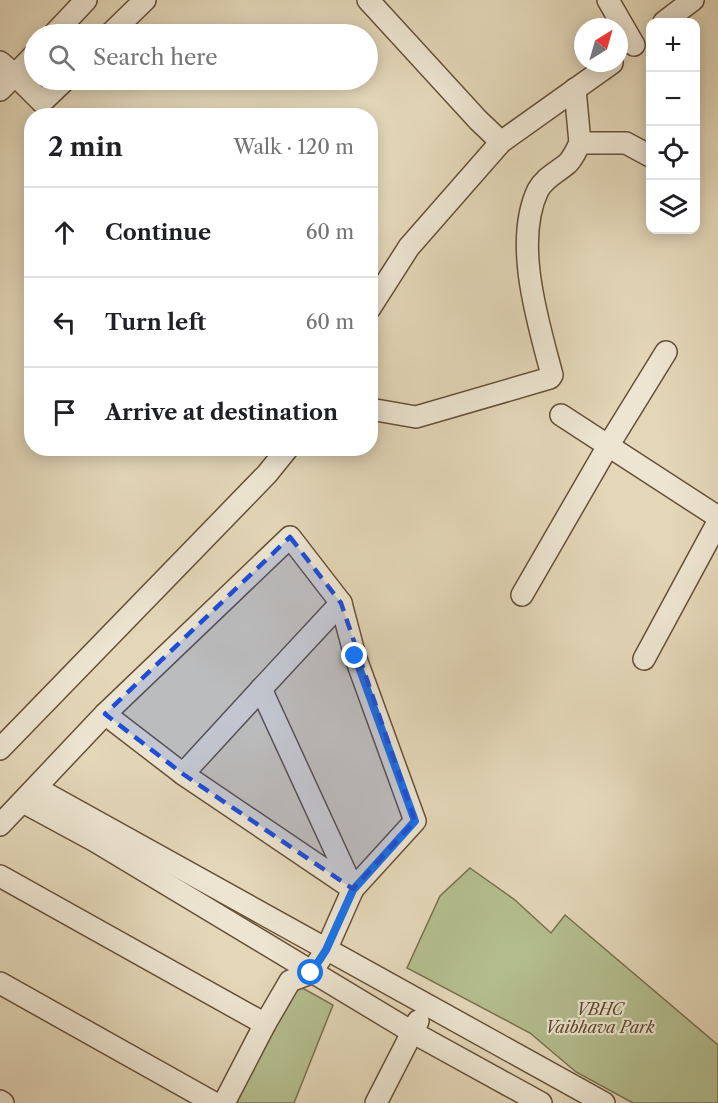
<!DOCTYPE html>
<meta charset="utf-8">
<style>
:root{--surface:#fff;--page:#f2f2f2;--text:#202124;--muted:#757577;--line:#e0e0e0}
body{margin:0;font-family:"Libre Caslon Text",serif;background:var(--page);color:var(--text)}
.controls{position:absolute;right:18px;top:18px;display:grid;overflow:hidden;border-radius:12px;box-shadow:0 3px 15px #0003}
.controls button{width:54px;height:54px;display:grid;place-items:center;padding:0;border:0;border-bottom:2px solid var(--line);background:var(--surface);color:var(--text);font:30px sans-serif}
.compass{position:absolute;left:574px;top:18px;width:54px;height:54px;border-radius:50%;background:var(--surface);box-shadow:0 3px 15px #0003;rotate:37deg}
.stop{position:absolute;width:18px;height:18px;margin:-14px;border:4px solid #1a73e8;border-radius:50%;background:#fff}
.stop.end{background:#1a73e8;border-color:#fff;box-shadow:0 2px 6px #0008}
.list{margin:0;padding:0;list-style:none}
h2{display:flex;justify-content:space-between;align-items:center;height:78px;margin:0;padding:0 24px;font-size:26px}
h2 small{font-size:20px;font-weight:400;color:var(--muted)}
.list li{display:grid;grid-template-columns:39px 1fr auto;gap:18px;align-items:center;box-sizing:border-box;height:90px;padding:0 24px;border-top:2px solid var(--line)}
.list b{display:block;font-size:22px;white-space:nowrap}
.list em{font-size:20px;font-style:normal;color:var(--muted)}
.icon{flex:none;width:33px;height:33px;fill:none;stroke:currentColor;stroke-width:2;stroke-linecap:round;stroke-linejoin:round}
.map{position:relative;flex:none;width:718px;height:1103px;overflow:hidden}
.search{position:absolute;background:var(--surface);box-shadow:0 3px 15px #0003;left:24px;top:24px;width:354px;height:66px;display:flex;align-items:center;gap:15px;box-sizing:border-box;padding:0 21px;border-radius:33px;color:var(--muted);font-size:22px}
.panel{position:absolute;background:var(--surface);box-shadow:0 3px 15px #0003;left:24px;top:108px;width:354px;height:348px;border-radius:24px}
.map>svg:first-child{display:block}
.green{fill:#b4be8f;stroke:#79704e;stroke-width:1.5}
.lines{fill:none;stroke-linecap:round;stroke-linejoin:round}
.minor-casing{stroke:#675038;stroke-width:24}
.minor{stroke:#ede5d1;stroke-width:21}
.route{stroke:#1a73e8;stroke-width:8}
.marked{fill:#1d4ed8;fill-opacity:0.2;stroke:#1d4ed8;stroke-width:4.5;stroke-dasharray:12 8;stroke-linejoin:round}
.labels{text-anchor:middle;stroke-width:4.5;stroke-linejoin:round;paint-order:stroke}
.park-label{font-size:16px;font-style:italic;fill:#5c4a2e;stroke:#ede5d1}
</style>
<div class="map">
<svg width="718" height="1103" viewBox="0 0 718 1103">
<rect width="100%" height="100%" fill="#e3d7b8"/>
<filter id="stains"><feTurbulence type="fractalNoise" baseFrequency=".00333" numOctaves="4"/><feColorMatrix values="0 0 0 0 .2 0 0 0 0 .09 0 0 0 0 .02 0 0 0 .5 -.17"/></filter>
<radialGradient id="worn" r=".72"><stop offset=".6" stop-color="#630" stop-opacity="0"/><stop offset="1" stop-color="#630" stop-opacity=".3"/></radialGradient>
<g class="green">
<path d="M470,868L515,900L551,933L565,915L718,1045V1103H633L576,1072L530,1033L407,968L440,896Z"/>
<path d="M290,981L333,1005L294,1103H220Z"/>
</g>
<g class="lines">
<g class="minor-casing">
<g id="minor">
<path d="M368,0L478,120L501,142"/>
<path d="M608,0L634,45"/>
<path d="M664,22L693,0"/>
<path d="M54,34L86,0"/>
<path d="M110,34L145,0"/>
<path d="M0,62L15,75L34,55"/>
<path d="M575,89L580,143"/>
<path d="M0,90L15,75L42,102L65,80"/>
<path d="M370,308L409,247L501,142L612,63"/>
<path d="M370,409L416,417L550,378L552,375C538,322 513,242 538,190C545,177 558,172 568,163C573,158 577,149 580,143H626L650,156"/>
<path d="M561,415L718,517"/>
<path d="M522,595L608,446L666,352"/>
<path d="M644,659L718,522"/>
<path d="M261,689L353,889L183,774Z"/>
<path d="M261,689L341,603"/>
<path d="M105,714L183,774"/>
<path d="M0,749L267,474L288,448"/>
<path d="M36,788L604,1103"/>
<path d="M23,802L95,841L412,1032L541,1103"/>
<path d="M0,825L105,714L290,537L341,603L355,656L415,821L353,889L326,950L311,973L290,981L265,1024L224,1103"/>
<path d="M0,876L265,1024"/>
<path d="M0,983L214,1103"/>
<path d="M0,1101L3,1103"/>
<path d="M376,1103L418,1021"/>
</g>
</g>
<use href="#minor" class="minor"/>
</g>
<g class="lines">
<path class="route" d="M311,973L326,950L353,890L415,821L355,656"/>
</g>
<path class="marked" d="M290,537L341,603L415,821L353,889L183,774L105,714Z"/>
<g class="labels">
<g class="park-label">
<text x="600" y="1015">VBHC<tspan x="600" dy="18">Vaibhava Park</tspan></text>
</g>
</g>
<rect width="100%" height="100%" filter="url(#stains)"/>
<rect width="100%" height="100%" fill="url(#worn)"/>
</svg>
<div class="controls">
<button>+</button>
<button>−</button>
<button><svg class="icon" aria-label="locate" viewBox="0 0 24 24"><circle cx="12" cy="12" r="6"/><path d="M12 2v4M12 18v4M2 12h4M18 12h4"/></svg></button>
<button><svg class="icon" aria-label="layers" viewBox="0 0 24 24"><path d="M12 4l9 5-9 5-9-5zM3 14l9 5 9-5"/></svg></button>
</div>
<svg class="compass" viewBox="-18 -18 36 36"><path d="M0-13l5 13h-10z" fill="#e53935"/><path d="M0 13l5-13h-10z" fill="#757577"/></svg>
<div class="stop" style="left:311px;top:973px"></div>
<div class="stop end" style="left:355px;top:656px"></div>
<div class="search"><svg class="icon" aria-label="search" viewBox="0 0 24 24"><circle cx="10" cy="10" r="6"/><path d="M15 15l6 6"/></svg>Search here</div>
<section class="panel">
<h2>2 min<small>Walk · 120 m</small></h2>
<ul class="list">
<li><svg class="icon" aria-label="ahead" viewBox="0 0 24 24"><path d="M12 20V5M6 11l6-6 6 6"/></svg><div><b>Continue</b></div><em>60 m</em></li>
<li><svg class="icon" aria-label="left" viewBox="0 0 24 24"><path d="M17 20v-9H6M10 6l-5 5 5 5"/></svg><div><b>Turn left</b></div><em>60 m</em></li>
<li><svg class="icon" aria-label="arrive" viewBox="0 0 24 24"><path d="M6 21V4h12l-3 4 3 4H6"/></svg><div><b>Arrive at destination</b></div></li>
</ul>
</section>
</div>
